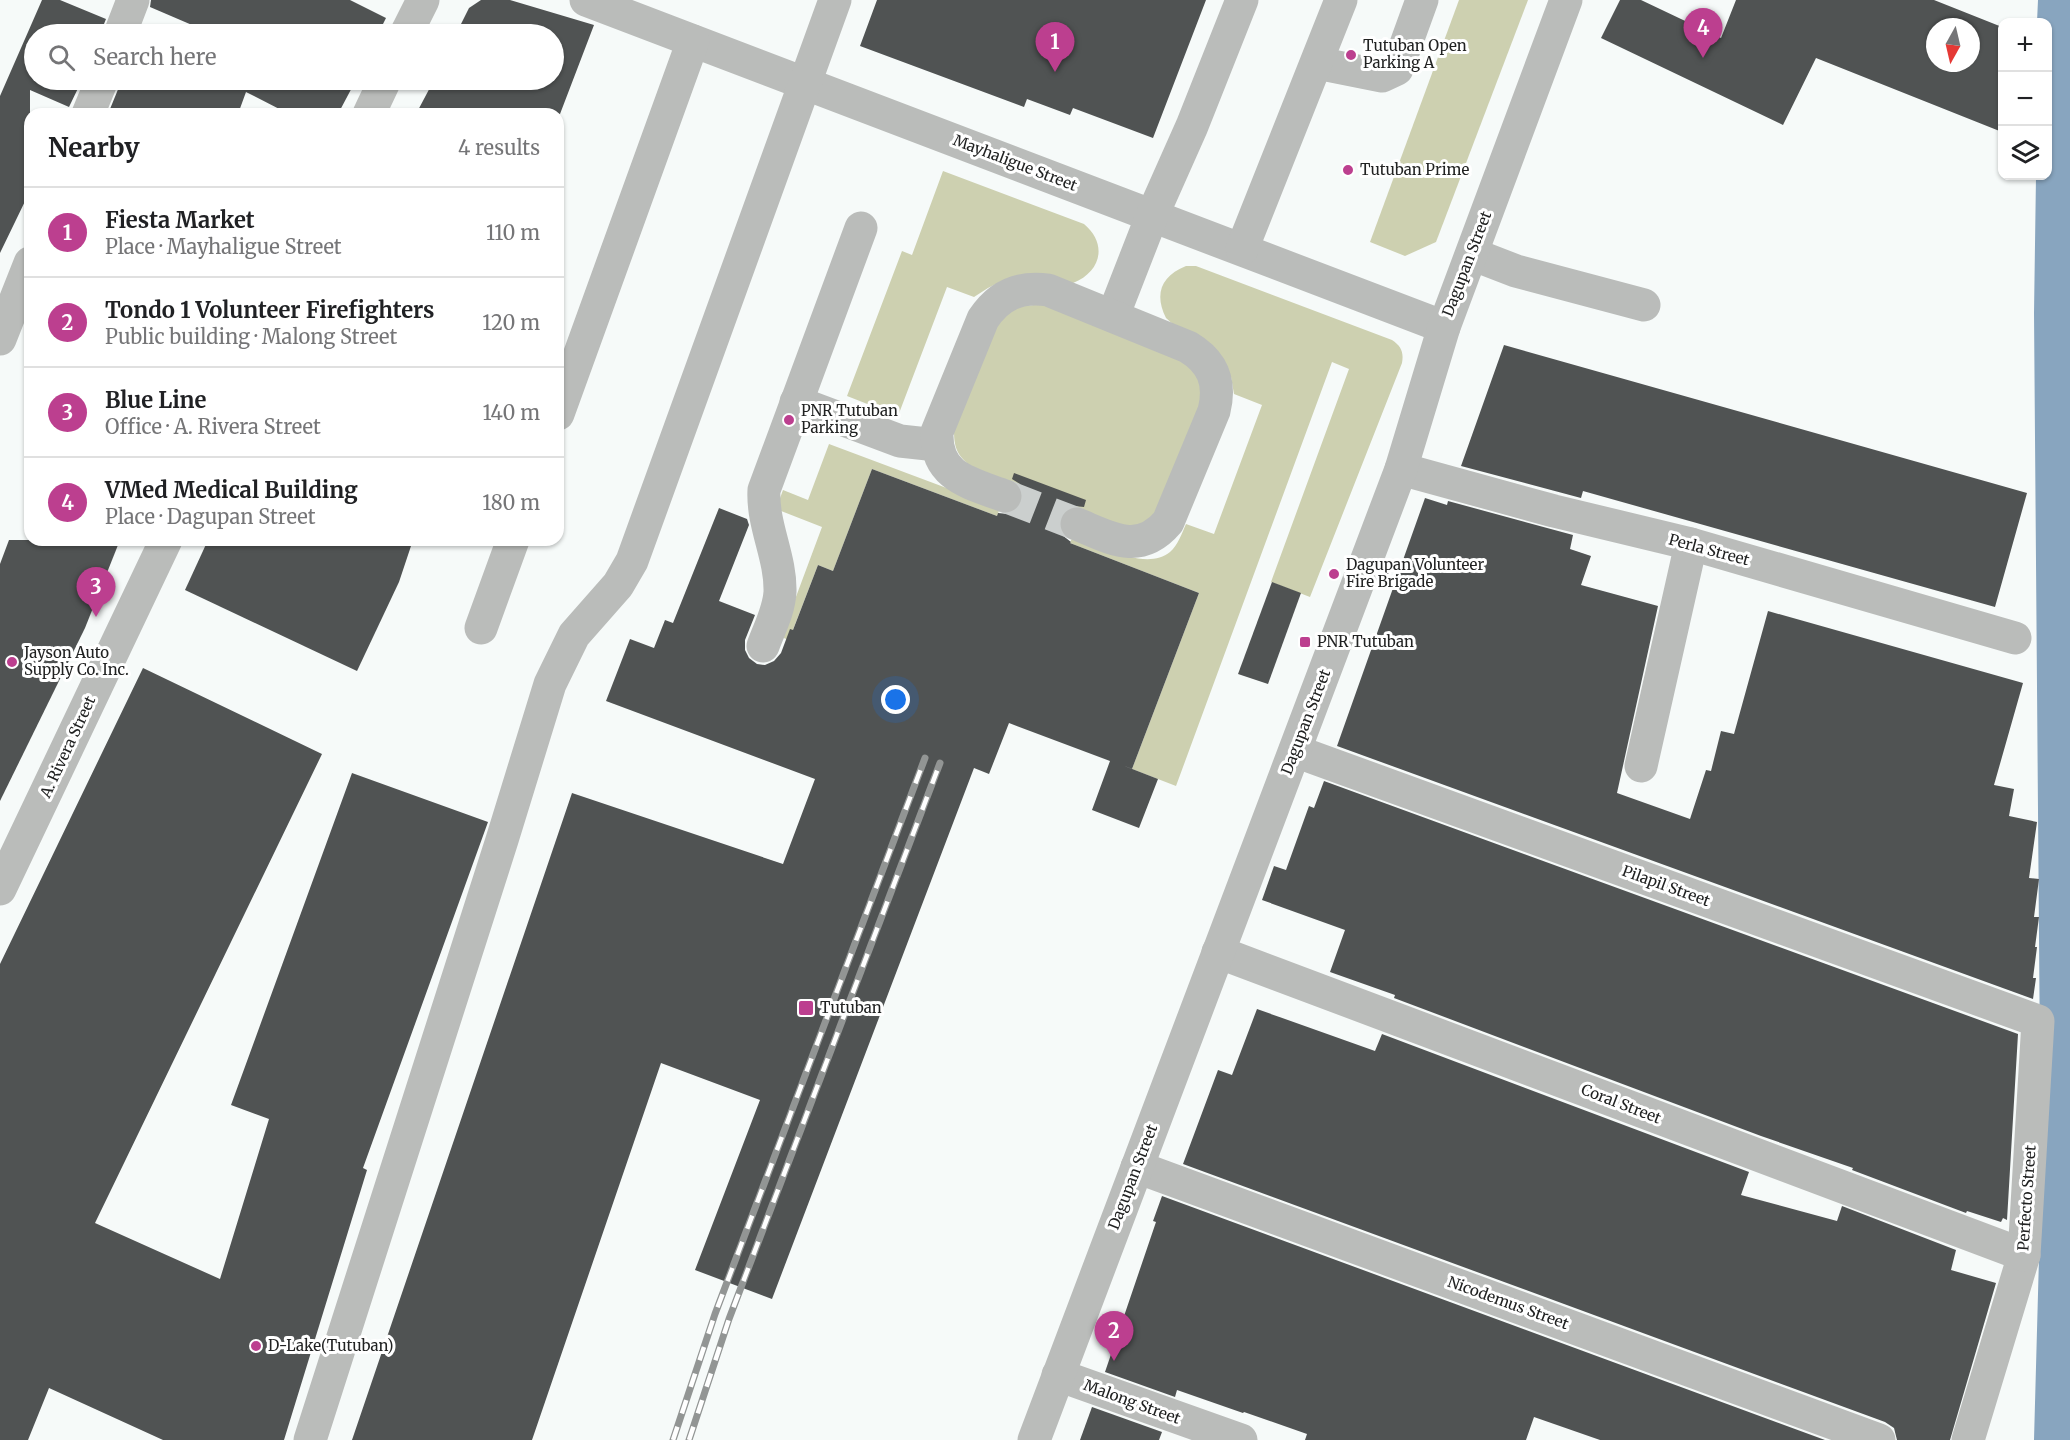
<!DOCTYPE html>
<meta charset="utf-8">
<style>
:root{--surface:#fff;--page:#f2f2f2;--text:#202124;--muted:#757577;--line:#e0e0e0;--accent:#bc3f8f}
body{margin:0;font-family:Merriweather,serif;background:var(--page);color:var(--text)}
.controls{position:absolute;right:18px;top:18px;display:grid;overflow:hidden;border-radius:12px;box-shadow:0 2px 4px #0004}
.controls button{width:54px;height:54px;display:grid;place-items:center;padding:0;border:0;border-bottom:2px solid var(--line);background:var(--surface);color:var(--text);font:30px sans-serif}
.compass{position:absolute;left:1926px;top:18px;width:54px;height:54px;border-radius:50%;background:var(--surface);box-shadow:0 2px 4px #0004;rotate:188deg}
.you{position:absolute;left:896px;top:700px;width:21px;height:21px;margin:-15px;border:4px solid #fff;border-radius:50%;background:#1a73e8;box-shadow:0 0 0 9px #1a73e833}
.badge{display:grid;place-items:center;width:39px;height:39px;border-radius:50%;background:var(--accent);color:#fff;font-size:20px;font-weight:700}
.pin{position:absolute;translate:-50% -50px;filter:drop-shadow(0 2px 3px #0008)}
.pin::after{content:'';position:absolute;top:32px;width:21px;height:18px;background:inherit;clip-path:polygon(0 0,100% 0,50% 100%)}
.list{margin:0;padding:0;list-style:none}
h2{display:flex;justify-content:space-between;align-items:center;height:78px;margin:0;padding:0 24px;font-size:26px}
h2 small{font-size:20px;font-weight:400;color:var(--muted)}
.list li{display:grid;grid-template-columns:39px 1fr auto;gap:18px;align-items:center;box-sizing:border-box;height:90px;padding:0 24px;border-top:2px solid var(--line)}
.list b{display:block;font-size:22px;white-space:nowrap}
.list p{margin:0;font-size:20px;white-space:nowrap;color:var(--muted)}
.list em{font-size:20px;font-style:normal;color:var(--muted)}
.icon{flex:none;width:33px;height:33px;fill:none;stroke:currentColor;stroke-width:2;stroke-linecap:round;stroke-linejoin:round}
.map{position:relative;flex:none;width:2070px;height:1440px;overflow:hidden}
.search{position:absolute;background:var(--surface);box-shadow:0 2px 4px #0004;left:24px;top:24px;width:540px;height:66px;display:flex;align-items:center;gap:15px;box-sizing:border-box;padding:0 21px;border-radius:33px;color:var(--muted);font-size:22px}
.panel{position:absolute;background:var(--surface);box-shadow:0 2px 4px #0004;left:24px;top:108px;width:540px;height:438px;border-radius:18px}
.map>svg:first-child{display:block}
.green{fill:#cdd0b0}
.water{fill:#88a5bf}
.building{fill:#505353;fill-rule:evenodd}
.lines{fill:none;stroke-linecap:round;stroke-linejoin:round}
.minor-tunnel{stroke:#cbcfce;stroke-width:33;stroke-dasharray:33 16;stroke-linecap:butt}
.minor{stroke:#babcba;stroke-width:33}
.rail-casing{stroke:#929594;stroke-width:7}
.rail{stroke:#fff;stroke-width:4.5;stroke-dasharray:14;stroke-linecap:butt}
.poi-dot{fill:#bc3f8f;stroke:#fff;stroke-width:2}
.labels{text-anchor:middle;stroke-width:6;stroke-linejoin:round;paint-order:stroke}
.poi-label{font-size:15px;fill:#212222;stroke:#fff;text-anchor:start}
.street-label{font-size:15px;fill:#212222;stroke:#fff}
</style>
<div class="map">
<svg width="2070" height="1440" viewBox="0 0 2070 1440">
<rect width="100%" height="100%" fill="#f6faf9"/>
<g class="green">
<path d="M1459,0H1528L1436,242L1405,256L1370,242Z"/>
<path d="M943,171L1084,224C1108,244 1101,272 1073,283L1002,281L988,288L974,297L947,287L898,416L847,396L902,251L912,255Z"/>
<path d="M1186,266H1196L1392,340C1401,346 1404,352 1402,363L1310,597L1271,582L1349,369L1332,362L1176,786L1132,769L1199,593L1070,543L1073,535C1099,545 1146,572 1170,552C1178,545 1182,533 1186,524L1214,534L1262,405L1234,394L1231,377L1166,318C1154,294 1161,276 1186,266Z"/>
<path d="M1043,304L1180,359C1198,372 1203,383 1200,405C1192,426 1163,510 1150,520C1138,528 1127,526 1114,524L977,470C961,460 954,452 954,432L996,324L1015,307Z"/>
<path d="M829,444L1000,508L997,516L872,469L833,571L818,565L789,640L781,637L822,527L776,509L783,490L808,500Z"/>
</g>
<path class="water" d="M2038,0H2070V1440H2034L2041,1184L2034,313L2036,176H2048V22H2037Z"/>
<g class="building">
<path d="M42,0H60L106,19L100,34H34V80H82L69,107L30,90V191L0,253V96Z"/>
<path d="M151,0H350L386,18L378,34H213L150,7Z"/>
<path d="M481,0H510L594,25L560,114H416L434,80H554V34H456L469,8Z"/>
<path d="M877,0H1206L1153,138L1073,108L1070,115L1027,99L1024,107L860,46Z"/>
<path d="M1620,0H1641L1721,38L1736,0H1934L2002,27V132L1816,58L1783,125L1601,38ZM1935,27H1971V63H1935Z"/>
<path d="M120,80H356L338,114H289L246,92L238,114H123L110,109L119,87Z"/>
<path d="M1504,345L2027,493L1995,607L1583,491L1581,498L1461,466Z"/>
<path d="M872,469L997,516L998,513L1008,514L1017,511L1022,503L1023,492L1020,484L1012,479L1014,473L1086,500L1084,507L1074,506L1066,509L1060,517L1059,527L1062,535L1071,542L1070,543L1199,593L1132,769L1122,765L1158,779L1139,828L1092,810L1110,761L1009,723L989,774L974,768L772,1299L695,1270L760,1100L661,1063L532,1440H352L572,793L783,864L815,779L606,701L630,639L654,648L665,620L673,623L719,508L747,519L749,525L719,601L755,615L745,640V650L749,658L757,664L765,665L774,661L781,653L790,629L793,630L818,565L833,571Z"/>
<path d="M1425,498L1447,505L1448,501L1573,535L1570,549L1591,556L1581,585L1658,606L1617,793L1690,819L1706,770L1711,771L1721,731L1734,734L1768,611L2023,683L1994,785L2014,789L2009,816L2037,822L2029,878L2039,879L2034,917H2039L2035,947H2037L2033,978H2036L2033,999L1337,746Z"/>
<path d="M9,540H120L85,628L0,801V564Z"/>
<path d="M208,540H413L399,582L357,671L185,590Z"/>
<path d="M1272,582L1301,593L1268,684L1238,674Z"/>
<path d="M143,668L322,754L95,1223L220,1279L269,1119L231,1105L352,773L488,822L363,1168L367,1170L284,1440H163L49,1388L28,1440H0V964Z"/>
<path d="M1324,781L2018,1034L2007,1220L2003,1218L2001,1222L1967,1211L1966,1213L1852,1170L1853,1168L1761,1136L1394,998L1395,995L1330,972L1345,930L1262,900L1274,866L1286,870L1309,806L1314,808Z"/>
<path d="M1257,1009L1375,1051L1382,1034L1749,1172L1741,1195L1837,1221L1842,1206L1956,1250L1951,1270L1996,1283L1950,1440H1897L1894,1428L1885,1422L1183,1164L1218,1070L1232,1075Z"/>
<path d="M1162,1196L1825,1440H1600L1534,1417L1526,1440H1305L1307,1434L1244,1412L1243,1413L1177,1390L1175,1397L1105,1372L1156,1222L1153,1221Z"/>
<path d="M1092,1407L1162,1432L1159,1440H1080Z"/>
</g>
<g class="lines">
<path class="minor-tunnel" d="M1005,496L1077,524"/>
<g class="minor">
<path d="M586,0L1444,327"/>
<path d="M120,34L133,0"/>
<path d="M406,34L423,0"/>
<path d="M1317,63L1382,76L1397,69L1422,0"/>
<path d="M88,114L102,80"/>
<path d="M369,114L385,80"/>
<path d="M1242,249L1341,0"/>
<path d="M1472,254L1516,271L1644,305"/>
<path d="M1113,316L1152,216L1192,126L1242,0"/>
<path d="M0,339L30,263"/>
<path d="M796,402L900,441L937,445"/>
<path d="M558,414L693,41"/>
<path d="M1401,469L1554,511L1691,544L2015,638"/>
<path d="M1005,496C970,483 935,477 937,432L983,319C999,295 1019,286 1048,290L1188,347C1213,362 1221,383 1214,411L1168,522C1139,556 1111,538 1077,524"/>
<path d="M481,628L513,540"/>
<path d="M763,646C769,629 779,611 780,592C781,557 762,525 764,490L861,228"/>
<path d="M1295,751L2038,1021L2024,1255L1968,1440"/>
<path d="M1641,766L1691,544"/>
<path d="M0,889L166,540"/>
<path d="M1218,952L2024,1255"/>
<path d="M1137,1167L1879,1440"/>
<path d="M1058,1375L1241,1440"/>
<path d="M310,1440L502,840L550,684L574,635L618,585L632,561L835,0"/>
<path d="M1034,1440L1401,469L1444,327L1566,0"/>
</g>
<g class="rail-casing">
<g id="rail">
<path d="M673,1440L715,1314L925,758"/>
<path d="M689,1440L729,1319L940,763"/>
</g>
</g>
<use href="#rail" class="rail"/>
</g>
<g class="poi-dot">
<circle cx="1351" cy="55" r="6"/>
<circle cx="1348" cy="170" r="6"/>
<circle cx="789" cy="420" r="6"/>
<circle cx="1334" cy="574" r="6"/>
<rect x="1299" y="636" width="12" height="12" rx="3"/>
<circle cx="12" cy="662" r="6"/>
<rect x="798" y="1000" width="16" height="16" rx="3"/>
<circle cx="256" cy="1346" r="6"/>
</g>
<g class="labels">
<g class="poi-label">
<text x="1363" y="51">Tutuban Open<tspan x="1363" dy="17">Parking A</tspan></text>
<text x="1360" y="175">Tutuban Prime</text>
<text x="801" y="416">PNR Tutuban<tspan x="801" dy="17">Parking</tspan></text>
<text x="1346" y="570">Dagupan Volunteer<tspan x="1346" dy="17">Fire Brigade</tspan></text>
<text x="1317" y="647">PNR Tutuban</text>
<text x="24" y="658">Jayson Auto<tspan x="24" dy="17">Supply Co. Inc.</tspan></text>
<text x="820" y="1013">Tutuban</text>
<text x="268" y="1351">D-Lake(Tutuban)</text>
</g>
<g class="street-label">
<text transform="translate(1015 163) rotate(21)" y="5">Mayhaligue Street</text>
<text transform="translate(1467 264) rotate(-69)" y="5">Dagupan Street</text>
<text transform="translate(1709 550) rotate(15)" y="5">Perla Street</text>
<text transform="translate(1306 722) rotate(-69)" y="5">Dagupan Street</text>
<text transform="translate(68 747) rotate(-65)" y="5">A. Rivera Street</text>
<text transform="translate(1666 886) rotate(20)" y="5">Pilapil Street</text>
<text transform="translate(1621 1104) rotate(21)" y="5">Coral Street</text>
<text transform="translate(1133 1177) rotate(-69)" y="5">Dagupan Street</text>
<text transform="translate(2027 1198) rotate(-86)" y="5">Perfecto Street</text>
<text transform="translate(1508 1303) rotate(20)" y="5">Nicodemus Street</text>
<text transform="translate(1132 1402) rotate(20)" y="5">Malong Street</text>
</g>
</g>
</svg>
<div class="controls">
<button>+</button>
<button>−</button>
<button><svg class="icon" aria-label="layers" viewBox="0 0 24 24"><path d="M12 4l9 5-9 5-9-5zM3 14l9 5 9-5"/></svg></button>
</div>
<svg class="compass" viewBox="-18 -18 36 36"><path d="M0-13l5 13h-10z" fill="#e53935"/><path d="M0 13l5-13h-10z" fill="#757577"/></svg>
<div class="you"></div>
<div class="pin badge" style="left:1055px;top:72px">1</div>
<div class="pin badge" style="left:1114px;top:1361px">2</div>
<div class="pin badge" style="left:96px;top:617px">3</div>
<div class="pin badge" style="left:1703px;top:58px">4</div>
<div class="search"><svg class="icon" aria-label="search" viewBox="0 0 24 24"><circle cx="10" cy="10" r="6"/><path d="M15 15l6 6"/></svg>Search here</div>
<section class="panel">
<h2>Nearby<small>4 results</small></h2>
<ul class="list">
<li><span class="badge">1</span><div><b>Fiesta Market</b><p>Place · Mayhaligue Street</p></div><em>110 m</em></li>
<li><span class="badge">2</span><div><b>Tondo 1 Volunteer Firefighters</b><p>Public building · Malong Street</p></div><em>120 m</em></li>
<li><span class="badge">3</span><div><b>Blue Line</b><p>Office · A. Rivera Street</p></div><em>140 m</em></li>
<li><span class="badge">4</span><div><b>VMed Medical Building</b><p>Place · Dagupan Street</p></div><em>180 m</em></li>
</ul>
</section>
</div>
